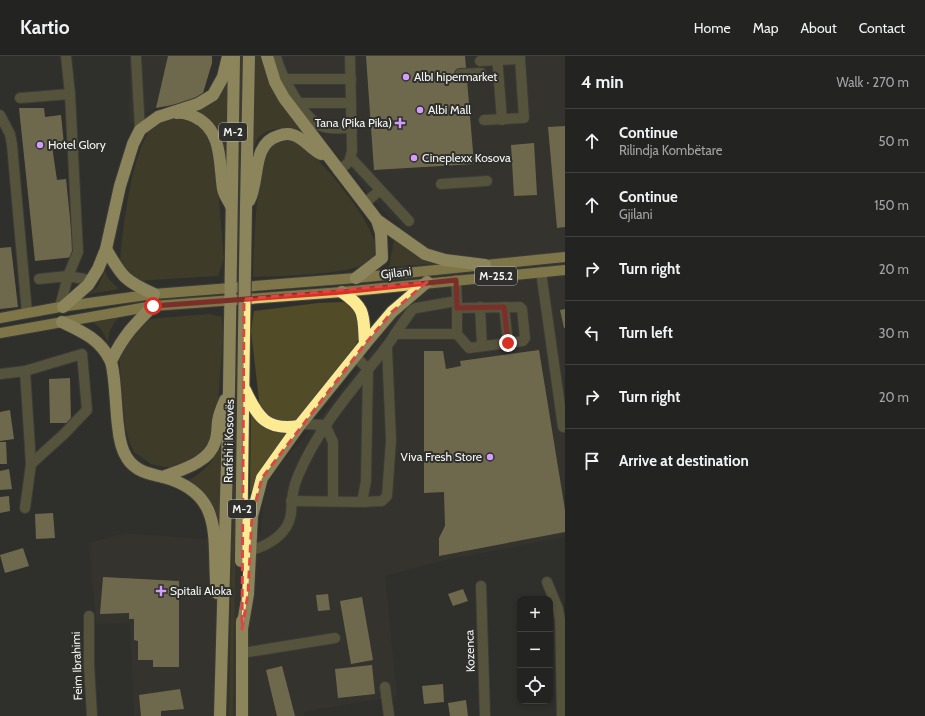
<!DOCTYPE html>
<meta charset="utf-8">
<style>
:root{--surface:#232321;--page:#2b2b2a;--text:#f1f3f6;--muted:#a3a4a5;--line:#40403f}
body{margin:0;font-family:Cabin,sans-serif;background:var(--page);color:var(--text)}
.controls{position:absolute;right:12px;bottom:12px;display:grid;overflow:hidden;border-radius:8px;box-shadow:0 2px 6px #0003}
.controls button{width:36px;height:36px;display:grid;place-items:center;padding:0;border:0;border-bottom:1px solid var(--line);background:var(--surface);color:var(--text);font:20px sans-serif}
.stop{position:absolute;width:12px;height:12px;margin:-9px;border:3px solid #d93025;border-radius:50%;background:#fff}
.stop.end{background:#d93025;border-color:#fff;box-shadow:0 1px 4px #0008}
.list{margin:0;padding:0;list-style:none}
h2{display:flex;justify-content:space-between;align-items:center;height:52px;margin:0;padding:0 16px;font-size:17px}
h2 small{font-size:13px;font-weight:400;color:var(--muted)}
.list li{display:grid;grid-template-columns:26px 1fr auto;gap:12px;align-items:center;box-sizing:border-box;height:64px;padding:0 16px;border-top:1px solid var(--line)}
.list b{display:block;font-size:15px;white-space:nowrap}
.list p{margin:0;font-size:13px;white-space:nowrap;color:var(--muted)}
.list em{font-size:13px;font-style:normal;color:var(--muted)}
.icon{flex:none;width:22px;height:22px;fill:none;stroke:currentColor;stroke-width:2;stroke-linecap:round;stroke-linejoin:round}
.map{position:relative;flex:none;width:565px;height:660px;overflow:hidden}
header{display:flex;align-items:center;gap:24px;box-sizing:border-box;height:56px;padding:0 20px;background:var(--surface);border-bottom:1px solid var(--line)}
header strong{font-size:19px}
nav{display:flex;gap:22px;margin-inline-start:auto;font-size:14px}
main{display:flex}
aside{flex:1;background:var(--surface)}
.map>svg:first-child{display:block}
.built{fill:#3a382f}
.green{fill:#524b27}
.building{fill:#bbb076}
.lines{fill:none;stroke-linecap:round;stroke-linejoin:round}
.minor-casing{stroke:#4b4b48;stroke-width:12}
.major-casing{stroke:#4b4b48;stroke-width:12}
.highway-casing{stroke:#4b4b48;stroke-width:14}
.minor{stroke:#867e52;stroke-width:10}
.major{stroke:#decc6e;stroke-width:10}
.highway{stroke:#fceb93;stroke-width:12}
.highway-bridge-casing{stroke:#4b4b48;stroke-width:14;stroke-linecap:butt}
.highway-bridge{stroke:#fceb93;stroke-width:12}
.route{stroke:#d93025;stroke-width:5}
.marked{fill:none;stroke:#da4746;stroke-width:3;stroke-dasharray:8 5;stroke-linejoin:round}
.poi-dot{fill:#d29dfd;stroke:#2f2f2c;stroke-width:1.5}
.labels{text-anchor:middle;stroke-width:4;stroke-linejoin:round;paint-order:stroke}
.shield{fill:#2f2f2c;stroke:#b9b9b7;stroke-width:1}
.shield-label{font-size:11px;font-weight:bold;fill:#f4f4f2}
.poi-label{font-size:12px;fill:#f4f4f2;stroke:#2f2f2c;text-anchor:start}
.street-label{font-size:12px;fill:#f4f4f2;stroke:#2f2f2c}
</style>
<header>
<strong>Kartio</strong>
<nav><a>Home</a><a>Map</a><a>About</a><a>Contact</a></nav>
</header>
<main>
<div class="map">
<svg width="565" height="660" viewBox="0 0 565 660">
<rect width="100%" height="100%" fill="#2f2f2c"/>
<g class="built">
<path d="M130,0H207L209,18L129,68Z"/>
<path d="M274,0H565V481L441,505L385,520L397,640L304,656V660H134L130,567L96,568L89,487L125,477L206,483L261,477L264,433L281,407L313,371L369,298L402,237L399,166L389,161L359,127L303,56Z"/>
</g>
<g class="green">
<path d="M240,0H243L241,186L240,213H237Z"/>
<path d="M255,0H262L307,79C292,72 273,68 259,81C256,84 254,91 253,95Z"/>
<path d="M228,22V118L225,107L192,55C212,46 219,43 228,22Z"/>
<path d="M175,62H184L203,70L215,96L224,203L218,220L136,225L120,208C122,178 132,91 153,71C159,65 168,64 175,62Z"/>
<path d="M282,83C286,83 291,83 294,84C316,95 378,170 376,195C376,199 372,203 370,205C356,219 276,220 253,221C253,198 257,108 269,91C272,88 278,85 282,83Z"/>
<path d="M394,184L408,194L440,207L389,211Z"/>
<path d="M105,215L108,222L119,233L88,238L97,232Z"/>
<path d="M342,246L353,249L358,255L360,275L358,284L353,294L297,364L277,366L260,353L251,275L254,255L318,247Z"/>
<path d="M123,258C112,267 109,274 108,288C104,276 100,270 89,264Z"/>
<path d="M210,258L222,261L223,280L216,373L209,394L180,411H165L151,408L134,396L129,385L125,370L119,298L139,269L148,264L158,262Z"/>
<path d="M239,265L233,660H229L236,266Z"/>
<path d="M251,354C261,370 269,381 290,375L265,409L250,437Z"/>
<path d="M222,389L219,472C212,452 208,437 189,424C205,416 213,404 222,389Z"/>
</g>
<g class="building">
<path d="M168,0H212V7L203,37L189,46L156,52Z"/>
<path d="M366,0H465L474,108L374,114Z"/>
<path d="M19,52H44L45,61L61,59L64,88L52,90L57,124L66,123L74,201L35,205Z"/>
<path d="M565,70V171L557,172L548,71Z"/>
<path d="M534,87L537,139L514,140L511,89Z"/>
<path d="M11,191L18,251L0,253V192Z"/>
<path d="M565,253V272H564L560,254Z"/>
<path d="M539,294L565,454V476L439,500V482L445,470L444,436L424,437V295H443L446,313L461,310L460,305Z"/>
<path d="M70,322L71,367H50L49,323Z"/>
<path d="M10,354L14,383L0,385V356Z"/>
<path d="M0,386H6L7,408H0Z"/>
<path d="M9,413L12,433L0,434V415Z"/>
<path d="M9,440L10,455L0,457V441Z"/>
<path d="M53,457L55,482L36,483L35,458Z"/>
<path d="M23,492L29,510L5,517L0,499Z"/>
<path d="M103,521L179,525V611H153V604H138V585L134,584V563H129V557L100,558Z"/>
<path d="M463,533L468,545L453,550L448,538Z"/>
<path d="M328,538L330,554L318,555L316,539Z"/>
<path d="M362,541L373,604L351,608L340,545Z"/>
<path d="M372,609L375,638L338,642L335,613Z"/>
<path d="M282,610L295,660H277L266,614Z"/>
<path d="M443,628L444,646L424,648L422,630Z"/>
<path d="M180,633L184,653L161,655V660H141L139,639Z"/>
<path d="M466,644L468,660H450L448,647Z"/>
</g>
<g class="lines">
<g class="minor-casing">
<g id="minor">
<path d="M136,0L140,74"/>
<path d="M276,0C280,18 304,63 321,70C329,74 342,72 352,72"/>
<path d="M497,0L502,64"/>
<path d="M480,5L520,3V0"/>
<path d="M460,18L481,17"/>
<path d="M284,23H351"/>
<path d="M70,38L78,196L68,220L84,223L89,227"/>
<path d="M20,42L70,38L66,0"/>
<path d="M299,47H351"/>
<path d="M0,59L10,78L12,89L27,257"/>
<path d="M484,64L524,62L520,3"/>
<path d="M351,102L409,165"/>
<path d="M338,115L349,106L352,95L350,0"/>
<path d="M441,128L487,125"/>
<path d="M364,148L380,134"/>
<path d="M541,216L563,371"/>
<path d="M39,223L68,220L60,251"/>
<path d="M480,251L482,290"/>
<path d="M504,251L508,287"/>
<path d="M395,278L412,254L416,252L457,245L456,224"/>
<path d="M457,278L469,292L523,285L525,282L522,253L520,251L457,252"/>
<path d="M25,315L82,298L87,354L64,378L31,408"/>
<path d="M0,318L25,315L31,408L25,452"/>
<path d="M301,368L325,369L333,386V445"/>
<path d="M291,445L362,446L366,425L368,313L356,301"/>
<path d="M362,446L382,445L387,440L391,384L387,292"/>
<path d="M249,495C267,490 288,479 291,458C292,444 292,434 298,420C314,381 341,347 367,315C377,302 387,292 395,278H457V245"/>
<path d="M547,526L558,553L560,564L562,660"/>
<path d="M481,530L485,660"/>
<path d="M89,560V608L92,660"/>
<path d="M242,597L335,582"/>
<path d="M385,631L389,660"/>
</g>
</g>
<g class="major-casing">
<g id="major">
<path d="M0,262L60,251L154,238L356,222L565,201"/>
<path d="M0,277L153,250L342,236L565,214"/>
</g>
</g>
<g class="highway-casing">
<g id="highway">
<path d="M267,0L275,26L284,42L377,164L425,198L445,204L485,209"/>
<path d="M177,57C184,56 189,58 195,61C223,74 219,108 223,133C224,139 229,145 231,150"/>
<path d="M249,145C260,126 251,88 278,80C283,78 288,77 293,79C304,82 311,93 321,98"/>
<path d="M246,151L249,0"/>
<path d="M106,193C122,221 125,225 154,238"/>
<path d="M356,222L382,202L381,177L377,164"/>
<path d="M342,236C367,253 363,260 365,288"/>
<path d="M63,251L88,229L98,213L106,193L120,130L133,88L140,74L158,61L198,48L213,39L223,21L228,0"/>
<path d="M62,266C81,275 100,283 110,304C115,312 116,357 118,370C119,381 121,393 127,402C135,415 149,418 163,421C228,438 211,487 217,537"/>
<path d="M111,305C124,279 133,270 153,250"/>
<path d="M245,334C258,362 267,375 299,370"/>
<path d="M163,421C180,414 209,407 215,386C218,379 217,372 218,365C219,358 222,351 225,344"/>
<path d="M241,505L244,278"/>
<path d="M242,565V660"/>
<path d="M242,573L248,538L252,460L262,422L299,370L365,288L392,256L427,226"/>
<path d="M220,660L229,334L234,0"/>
</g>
</g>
<use href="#minor" class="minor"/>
<use href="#major" class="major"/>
<use href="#highway" class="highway"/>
<g class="highway-bridge-casing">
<path id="highway-bridge" d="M244,278L246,151"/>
</g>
<use href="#highway-bridge" class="highway-bridge"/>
</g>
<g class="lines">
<path class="route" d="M153,250L342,236L456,224L457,252L504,251L508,287"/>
</g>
<path d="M0 0H565V660H0ZM427,226L392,256L365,288L262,422L252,460L248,538L242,573L244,243Z" fill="#2f2f2c" fill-opacity=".55" fill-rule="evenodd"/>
<path class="marked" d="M427,226L392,256L365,288L262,422L252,460L248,538L242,573L244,243Z"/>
<g class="poi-dot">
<circle cx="406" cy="21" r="4"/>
<circle cx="420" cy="54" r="4"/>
<path d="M398 61h4v4h4v4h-4v4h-4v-4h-4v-4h4z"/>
<circle cx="40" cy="89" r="4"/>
<circle cx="414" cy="102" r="4"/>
<circle cx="490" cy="401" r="4"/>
<path d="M159 529h4v4h4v4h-4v4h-4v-4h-4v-4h4z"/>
</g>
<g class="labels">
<g class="shield">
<rect x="219" y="67" width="28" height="18" rx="3"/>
<rect x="475" y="211" width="42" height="18" rx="3"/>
<rect x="228" y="444" width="28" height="18" rx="3"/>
</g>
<g class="shield-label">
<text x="233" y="80">M-2</text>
<text x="496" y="224">M-25.2</text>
<text x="242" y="457">M-2</text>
</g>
<g class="poi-label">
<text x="414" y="25">AlbI hipermarket</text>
<text x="428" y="58">Albi Mall</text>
<text x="392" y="71" text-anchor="end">Tana (Pika Pika)</text>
<text x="48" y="93">Hotel Glory</text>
<text x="422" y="106">Cineplexx Kosova</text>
<text x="482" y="405" text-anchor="end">Viva Fresh Store</text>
<text x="170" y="539">Spitali Aloka</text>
</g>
<g class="street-label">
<text transform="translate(396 217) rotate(-7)" y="4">Gjilani</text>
<text transform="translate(229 385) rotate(-89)" y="4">Rrafshi i Kosovës</text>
<text transform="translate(470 595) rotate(-92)" y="4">Kozenca</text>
<text transform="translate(77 610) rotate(-92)" y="4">Feim Ibrahimi</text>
</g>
</g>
</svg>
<div class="controls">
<button>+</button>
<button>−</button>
<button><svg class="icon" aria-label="locate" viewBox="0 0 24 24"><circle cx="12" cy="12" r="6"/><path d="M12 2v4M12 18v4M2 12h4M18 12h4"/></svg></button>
</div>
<div class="stop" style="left:153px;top:250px"></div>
<div class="stop end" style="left:508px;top:287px"></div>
</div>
<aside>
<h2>4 min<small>Walk · 270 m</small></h2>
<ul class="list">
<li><svg class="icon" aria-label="ahead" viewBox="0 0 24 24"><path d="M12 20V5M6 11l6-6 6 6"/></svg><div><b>Continue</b><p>Rilindja Kombëtare</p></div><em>50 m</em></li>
<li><svg class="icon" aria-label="ahead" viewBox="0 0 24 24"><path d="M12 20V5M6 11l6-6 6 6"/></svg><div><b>Continue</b><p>Gjilani</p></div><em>150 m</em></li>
<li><svg class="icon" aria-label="right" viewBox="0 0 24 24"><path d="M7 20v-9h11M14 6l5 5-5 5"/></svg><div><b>Turn right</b></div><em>20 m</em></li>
<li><svg class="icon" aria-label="left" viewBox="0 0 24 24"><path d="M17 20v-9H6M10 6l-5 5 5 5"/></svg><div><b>Turn left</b></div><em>30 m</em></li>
<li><svg class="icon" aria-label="right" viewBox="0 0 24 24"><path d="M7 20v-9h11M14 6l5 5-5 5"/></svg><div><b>Turn right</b></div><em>20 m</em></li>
<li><svg class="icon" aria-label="arrive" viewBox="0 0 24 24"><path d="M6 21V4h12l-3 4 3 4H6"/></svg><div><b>Arrive at destination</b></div></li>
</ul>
</aside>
</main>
